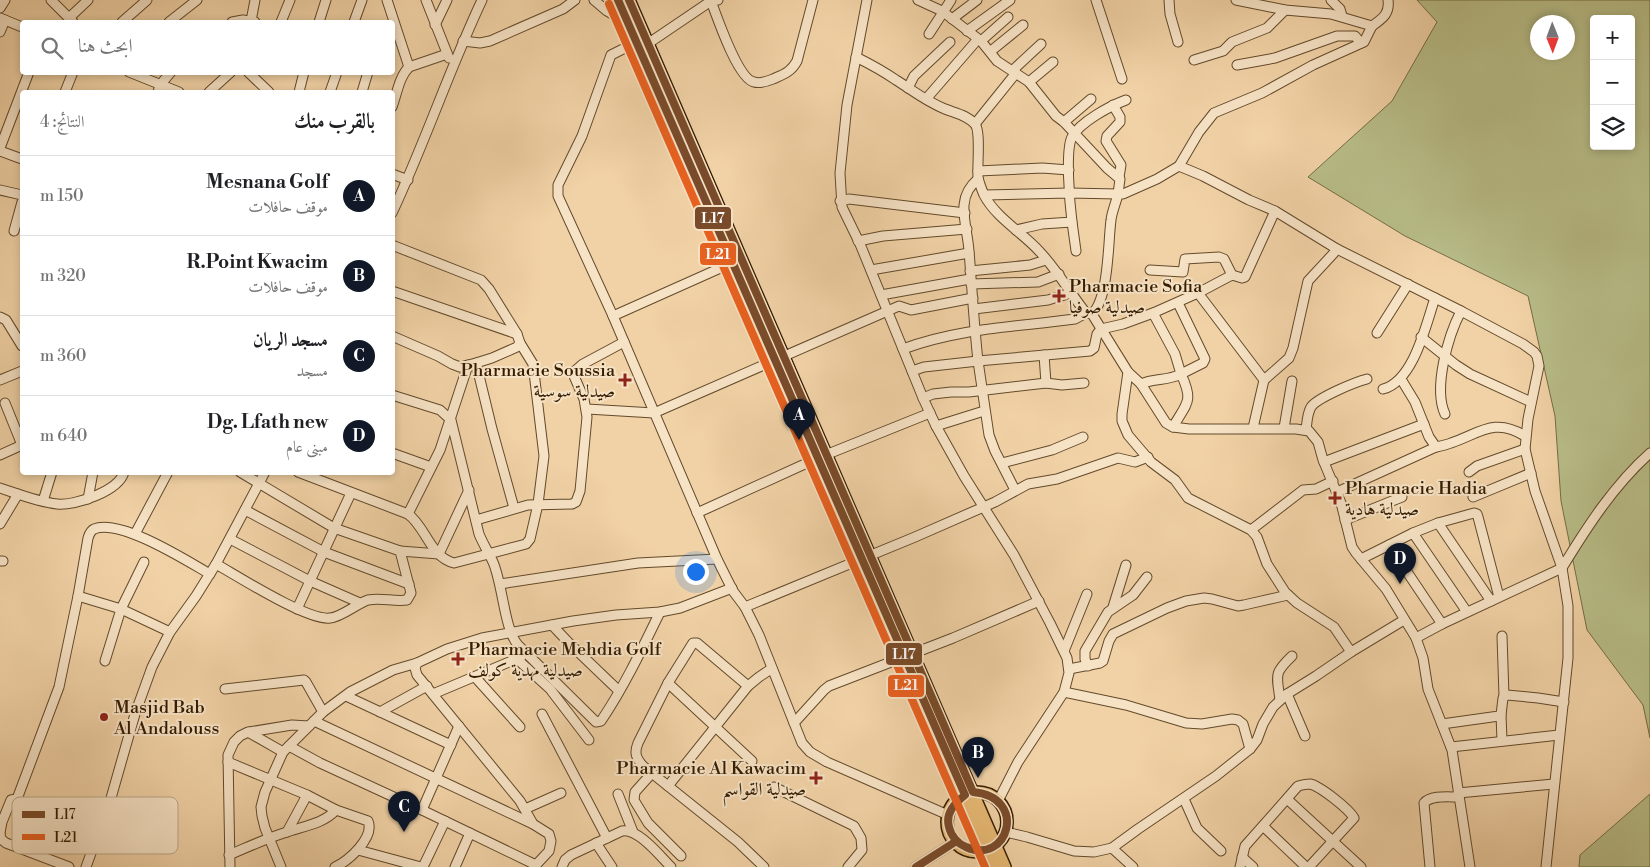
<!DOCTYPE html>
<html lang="ar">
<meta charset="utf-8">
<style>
:root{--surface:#fff;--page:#f2f2f2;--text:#202124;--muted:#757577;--line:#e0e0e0;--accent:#111827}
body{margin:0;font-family:"Libre Bodoni",Amiri,serif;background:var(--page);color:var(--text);direction:rtl}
.controls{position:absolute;right:15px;top:15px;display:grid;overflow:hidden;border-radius:5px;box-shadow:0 2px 8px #0003}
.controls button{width:45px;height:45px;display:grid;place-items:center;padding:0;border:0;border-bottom:1px solid var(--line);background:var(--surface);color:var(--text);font:25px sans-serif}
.compass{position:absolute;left:1530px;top:15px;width:45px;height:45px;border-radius:50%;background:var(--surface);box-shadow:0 2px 8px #0003;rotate:179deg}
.you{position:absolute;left:695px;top:571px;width:18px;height:18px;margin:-12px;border:4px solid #fff;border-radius:50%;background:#1a73e8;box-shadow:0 0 0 8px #1a73e833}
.badge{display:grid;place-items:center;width:32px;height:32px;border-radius:50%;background:var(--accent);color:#fff;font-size:16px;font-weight:700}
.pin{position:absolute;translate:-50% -41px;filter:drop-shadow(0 1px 2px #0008)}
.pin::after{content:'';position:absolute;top:26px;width:18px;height:15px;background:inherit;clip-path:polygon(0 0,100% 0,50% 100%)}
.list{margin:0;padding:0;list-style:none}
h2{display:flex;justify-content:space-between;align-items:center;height:65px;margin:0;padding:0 20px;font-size:21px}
h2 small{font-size:16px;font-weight:400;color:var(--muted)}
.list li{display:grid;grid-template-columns:32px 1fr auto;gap:15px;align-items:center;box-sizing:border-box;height:80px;padding:0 20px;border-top:1px solid var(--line)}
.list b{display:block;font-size:19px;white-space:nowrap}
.list p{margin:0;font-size:16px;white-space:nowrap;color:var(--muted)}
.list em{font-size:16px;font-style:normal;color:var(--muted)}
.icon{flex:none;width:28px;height:28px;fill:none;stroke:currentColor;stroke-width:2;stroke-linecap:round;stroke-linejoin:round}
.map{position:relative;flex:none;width:1650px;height:867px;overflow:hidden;direction:ltr}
.search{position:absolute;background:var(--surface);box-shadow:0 2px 8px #0003;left:20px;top:20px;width:375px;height:55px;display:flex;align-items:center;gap:12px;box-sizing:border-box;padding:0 18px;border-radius:5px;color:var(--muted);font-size:19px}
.panel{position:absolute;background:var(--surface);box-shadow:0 2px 8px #0003;left:20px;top:90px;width:375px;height:385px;border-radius:5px;direction:rtl}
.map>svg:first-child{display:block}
.green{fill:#b8bd88;stroke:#766c44;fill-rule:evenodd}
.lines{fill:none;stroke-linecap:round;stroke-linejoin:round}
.minor-casing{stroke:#634a2a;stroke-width:11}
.major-casing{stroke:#341c00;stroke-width:14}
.minor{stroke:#f6e2c5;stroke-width:9}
.major{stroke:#e8b973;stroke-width:11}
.bus-1-casing{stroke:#f6e2c5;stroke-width:11}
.bus-2-casing{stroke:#f6e2c5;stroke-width:11}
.bus-1{stroke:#7a4b2a;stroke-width:8}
.bus-2{stroke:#e86120;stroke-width:8}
.poi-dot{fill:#8f2418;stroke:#f6e2c5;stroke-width:2}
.labels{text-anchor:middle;stroke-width:4;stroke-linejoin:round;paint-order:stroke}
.poi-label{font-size:18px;fill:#341c00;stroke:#f6e2c5;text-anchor:start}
.key{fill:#f6e2c5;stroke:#bca78a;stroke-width:1}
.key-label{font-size:14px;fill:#341c00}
.line-badge{stroke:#f6e2c5;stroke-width:2}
.badge-label{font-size:14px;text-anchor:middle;font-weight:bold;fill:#fff}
</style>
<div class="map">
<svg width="1650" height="867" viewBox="0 0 1650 867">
<rect width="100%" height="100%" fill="#f1d2a6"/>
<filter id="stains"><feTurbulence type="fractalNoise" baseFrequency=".004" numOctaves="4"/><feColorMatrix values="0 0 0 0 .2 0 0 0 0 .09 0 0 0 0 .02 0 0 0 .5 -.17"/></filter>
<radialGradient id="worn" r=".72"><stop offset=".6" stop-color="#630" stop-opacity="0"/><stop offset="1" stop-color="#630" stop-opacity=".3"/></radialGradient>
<g class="green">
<path d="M1417,0H1650V738L1643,705L1587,630L1561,501L1555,416L1528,296L1405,236L1308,177L1392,101L1437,22ZM1594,19H1631V146H1594ZM1538,22H1568V52H1538Z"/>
<path d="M1650,794V867H1579L1580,855Z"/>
</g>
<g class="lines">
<g class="minor-casing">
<g id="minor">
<path d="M51,0L73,22"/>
<path d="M387,0L409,67"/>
<path d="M426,0L449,58"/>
<path d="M594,0L607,11L629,24"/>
<path d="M867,0L847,105L840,173L842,207L860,244L923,398L936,426L964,476L1014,555L1050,623L1067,658L1069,673L1064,692L1018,762L998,801"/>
<path d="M918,0L942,11L981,41L997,61L1029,82L1056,116L1064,122L1107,168L1120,179L1118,194L1069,193L985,195"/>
<path d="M1096,0L1122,79"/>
<path d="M1169,0L1170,14L1178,42"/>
<path d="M1331,0L1340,9L1342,16"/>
<path d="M711,1C717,17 738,79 754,82C760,84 768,81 773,79C784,74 791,72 797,61L813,0"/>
<path d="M0,8L5,0"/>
<path d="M0,18L22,27"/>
<path d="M69,18L88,0"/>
<path d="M952,19L977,0"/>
<path d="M251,21L255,0"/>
<path d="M122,22L147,0"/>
<path d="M169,22L197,0"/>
<path d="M232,22L243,20L255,22"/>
<path d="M281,22L290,0"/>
<path d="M319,22L326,0"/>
<path d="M354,22L362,0"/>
<path d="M435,25L447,0"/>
<path d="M1372,26C1382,19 1390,14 1388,0"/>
<path d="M967,31L1010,0"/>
<path d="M0,32L5,20"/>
<path d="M929,34L951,0"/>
<path d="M463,41L480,43L490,41L563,9L575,0"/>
<path d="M981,41L1008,17"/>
<path d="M637,42L611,55L582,136L558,185V196L613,316L717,559L733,591L745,607L759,635L802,743L810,752L827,762L948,815"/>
<path d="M643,47L711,1L718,0"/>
<path d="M991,51L1023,25"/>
<path d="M856,57C870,64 883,71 896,80C912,90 927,102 945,109C955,113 967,115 975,124C981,132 977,165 978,177C979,183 982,190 984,195C997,219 1022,232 1040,252C1057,270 1070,293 1086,313L1092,314L1128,372L1141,384L1166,423L1173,427L1189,429H1296L1309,431L1318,442L1323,460L1341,503L1352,547L1356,553L1386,589L1416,638L1423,658L1428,689L1452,750L1470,867"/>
<path d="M1194,60L1223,51L1232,42L1267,28L1285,10"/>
<path d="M1237,65L1275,58L1337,36H1355L1361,43"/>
<path d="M1013,70L1041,44"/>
<path d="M129,72L179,92"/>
<path d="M248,72L269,92"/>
<path d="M1029,82L1053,62"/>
<path d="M908,88L914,76L950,42"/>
<path d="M65,92L73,72"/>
<path d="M158,92L160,85L171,72"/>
<path d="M209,92L231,72"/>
<path d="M299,92L304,72"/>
<path d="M330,92L337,72"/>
<path d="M362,92L368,72"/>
<path d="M926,99L978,39"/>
<path d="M1113,105L1120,117V122L1107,136L1106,141L1121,165L1119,177"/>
<path d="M392,107C397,94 399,77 409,67L447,54"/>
<path d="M1064,122L1091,99"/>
<path d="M975,124L1016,73"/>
<path d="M0,148L29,72"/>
<path d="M0,151L22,159"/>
<path d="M1179,166L1199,132L1214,113L1262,93L1313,65L1364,42L1372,26L1331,14L1285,10L1236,0"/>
<path d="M978,171L1042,168L1069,170"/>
<path d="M392,174L408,180"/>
<path d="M978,179C970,186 965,193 964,205C963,219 968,236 969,251C972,288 974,324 978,361L1090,351L1094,348L1097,334L1101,329L1123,324L1153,313"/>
<path d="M0,190L22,195"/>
<path d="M840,201L849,199L965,213"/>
<path d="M392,213C425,143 449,70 482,0"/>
<path d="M1072,222L1076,251"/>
<path d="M1016,230L1042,224L1072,222C1070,206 1065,150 1072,137C1080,122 1110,106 1126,100"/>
<path d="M14,231L22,202"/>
<path d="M858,241L883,236L967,229"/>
<path d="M392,245L481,280L489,289L517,334L520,343L517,347L492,358L476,363L460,367L452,364L438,356L392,336"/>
<path d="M871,270L969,253"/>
<path d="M1150,270L1183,272L1185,259L1219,257L1224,259L1232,275"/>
<path d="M970,271L1030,265L1046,260"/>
<path d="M971,284L1038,282L1059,274"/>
<path d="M392,291L517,334"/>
<path d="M1198,293L1232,275L1242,278L1245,277L1275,211"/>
<path d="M881,295L970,279"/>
<path d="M974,309L1048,300L1071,293"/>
<path d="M1092,314C1109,298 1108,242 1111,220C1112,211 1116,203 1118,194H1123L1157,179L1179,166L1203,176L1249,200L1275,211L1337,249L1461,311L1523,344L1534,352L1537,356L1539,366L1528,419L1525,449L1535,491L1562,568L1442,624L1416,638"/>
<path d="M613,316L725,266L736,259"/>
<path d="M0,317L6,320L22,346"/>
<path d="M1377,333L1408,284"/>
<path d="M1421,337L1456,365L1470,374L1531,402"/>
<path d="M903,349C959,328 1017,327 1075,319L1086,313"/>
<path d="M1044,355L1046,383"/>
<path d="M476,363L492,429L514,508"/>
<path d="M912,371L924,367L978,361L989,435L995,451L1015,490"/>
<path d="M1128,372L1122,414V421L1128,435L1151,462L1175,480L1188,498L1251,530L1257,537L1267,564L1285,592L1297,603L1334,627L1351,652"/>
<path d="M1401,379L1415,402L1429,437L1436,447C1441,446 1446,445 1451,443C1480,433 1495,417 1525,436"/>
<path d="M0,380L22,371"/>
<path d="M1264,380L1289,358L1293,348L1308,281L1333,254L1337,249"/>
<path d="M1141,384C1154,378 1168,381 1181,374L1175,354L1153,313L1198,293L1264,380L1253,428"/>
<path d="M1383,389C1414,381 1426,324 1435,298"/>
<path d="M392,395L440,410L451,420L479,534C483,544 489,553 493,562C503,585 504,629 518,645L596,722L601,721C624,687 642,649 660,612"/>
<path d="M923,398L933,394L951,392H969L1046,383L1062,385L1084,383"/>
<path d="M5,403L22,445"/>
<path d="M587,409L654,413L899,306L911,310L973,298"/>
<path d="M1445,414C1433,388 1448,336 1461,311"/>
<path d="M936,426L984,411"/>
<path d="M1173,427C1187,402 1194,402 1181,374L1203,363L1205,359L1178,303"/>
<path d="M1284,428L1292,381"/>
<path d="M1306,430C1307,423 1307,414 1311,407C1317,398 1355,382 1367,379"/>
<path d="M392,453L431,467"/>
<path d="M0,455L22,445"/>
<path d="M1324,462L1424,424"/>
<path d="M1002,463L1052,450L1083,437"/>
<path d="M298,472L408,514C426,527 430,557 454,563L526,544L530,539L538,504L544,456L533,364L520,343"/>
<path d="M1469,472L1477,466L1525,449"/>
<path d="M0,488C18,494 38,502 57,504C75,506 119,491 124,472"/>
<path d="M1337,492L1436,447"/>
<path d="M1473,497L1531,473"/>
<path d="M88,499L93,472"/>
<path d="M43,501L52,472"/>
<path d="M245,510L324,552L409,584"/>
<path d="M697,513L818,458L930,413"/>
<path d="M408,514L440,450L468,365"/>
<path d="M476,520L528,505L572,504L576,502L580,491L587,417L584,399L574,376L575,371L583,364L624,342"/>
<path d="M1345,520L1402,497"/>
<path d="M1438,523L1491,601"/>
<path d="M0,524L18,494"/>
<path d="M1251,530L1303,490L1316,489L1333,481"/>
<path d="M1413,533L1467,612"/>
<path d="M135,534L168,472"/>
<path d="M230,539L310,581L360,603"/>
<path d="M1389,545L1442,624"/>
<path d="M400,551L439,554L469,490"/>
<path d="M1361,559L1413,533L1438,523L1474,513L1477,514L1478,517L1499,597"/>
<path d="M0,561H3"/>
<path d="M216,564C239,577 308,621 330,618C342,617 356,604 368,600C382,597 393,602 407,600L411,593L400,551L334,528L240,472"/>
<path d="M500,584L638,563L717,559"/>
<path d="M78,596L121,609L170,632"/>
<path d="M745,607L915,537L995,502L1028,484L1057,479L1118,458L1135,462L1148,457"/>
<path d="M1113,607L1126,565"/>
<path d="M297,609L351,493"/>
<path d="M552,625L570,644L619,691"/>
<path d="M1502,636L1504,696"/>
<path d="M1064,651L1087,594"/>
<path d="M517,659L550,689L589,740"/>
<path d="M105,661L121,609L144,562"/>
<path d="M417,663L415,668L417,675L520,801L533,824L549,834L551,841L549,851L534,867"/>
<path d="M1088,666L1085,659V651L1108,612L1133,595L1147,577"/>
<path d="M1069,669L1100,663L1103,661L1109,641L1113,634L1167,608L1186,601L1204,598L1212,599L1238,606L1244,605L1288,595"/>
<path d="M475,677L520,727"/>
<path d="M668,683L693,643H697L748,686L759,677L771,669"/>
<path d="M225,689L304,680L306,682L323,712"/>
<path d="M1064,692L1126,705L1186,723L1202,724L1232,719L1238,720L1243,724L1250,749"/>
<path d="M433,694L521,657"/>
<path d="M1287,694L1305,736"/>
<path d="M346,696L451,745"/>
<path d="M1280,700C1277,675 1273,674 1292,656"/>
<path d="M380,712L427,686"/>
<path d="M542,714L607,838"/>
<path d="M1501,715L1502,740"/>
<path d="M314,721L533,824"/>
<path d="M794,723L824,690L829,686L953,638L1039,601"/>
<path d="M1442,724L1499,716L1501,715L1503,698L1507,695L1538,698L1564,702"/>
<path d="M249,732L292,725L309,726"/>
<path d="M289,746L320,763L422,810L536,865"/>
<path d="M1451,747L1559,735"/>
<path d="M752,761L668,683L638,743C634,753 636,758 643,766L738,842L764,867"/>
<path d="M228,762L307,795L336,810L368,821C375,838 348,861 335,867"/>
<path d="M652,773L635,792L634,800L648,823L681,856"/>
<path d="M668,786L748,686"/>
<path d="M774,787L854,826L861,838L862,850L848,867"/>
<path d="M1458,793L1554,784"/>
<path d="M618,794L633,832"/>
<path d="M1184,799L1197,828L1221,851"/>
<path d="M1287,799L1361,867"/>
<path d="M12,800L37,811L99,831"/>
<path d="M525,809L561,793"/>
<path d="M422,810L459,726"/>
<path d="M1263,826L1306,867"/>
<path d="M287,832L307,795"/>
<path d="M1006,832L1027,837L1074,851L1094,852L1112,848L1138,829L1216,776L1250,749L1257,740L1263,724L1273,707L1287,694L1316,676L1351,652L1404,620"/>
<path d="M0,833L2,822L11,800L17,799L59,687L78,596L88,538C89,535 90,531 94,529C120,518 187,561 210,574"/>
<path d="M0,834L1,839L6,843L69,867"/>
<path d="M596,843L612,867"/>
<path d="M1112,848L1133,867"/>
<path d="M358,850L421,867"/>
<path d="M229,855C248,847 267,838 287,832C304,826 323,824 336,810"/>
<path d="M1242,857L1253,867"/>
<path d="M86,867L111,798L135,714L152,667L170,632L196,596L216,564L265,472"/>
<path d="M230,867L228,755L234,742L240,736L248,732L283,752"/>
<path d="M281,867L265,828L262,816L261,807L265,792L283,752L323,712L350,692L393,670L417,663L447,649L482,638L573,621L616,615L660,612L680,608L732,588"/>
<path d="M423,867L445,821"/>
<path d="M455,867L470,833"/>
<path d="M562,867L565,860L571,855L622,831C638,828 660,856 671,867"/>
<path d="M916,867L955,842"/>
<path d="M1240,867L1245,846L1298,786C1302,785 1306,784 1310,784C1320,786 1349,809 1354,818L1309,867"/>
<path d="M1430,867L1424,803C1431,795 1448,797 1458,797"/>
<path d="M1546,867L1568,658V606L1562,568C1587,527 1614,485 1650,453"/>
</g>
</g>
<g class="major-casing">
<g id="major">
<path d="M618,0L996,867"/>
<path d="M629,0L1005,867"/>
<circle cx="977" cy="822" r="30"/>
</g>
</g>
<use href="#minor" class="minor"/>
<use href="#major" class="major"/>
<g class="bus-1-casing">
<g id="bus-1">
<path d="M618,0L965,795C955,803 945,813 949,827C951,836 958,844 966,847C1008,866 1029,797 973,792L629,0"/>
<path d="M916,867L955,842"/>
</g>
</g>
<g class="bus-2-casing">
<path id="bus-2" d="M609,4L985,867"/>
</g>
<use href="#bus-1" class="bus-1"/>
<use href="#bus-2" class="bus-2"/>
</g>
<g class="poi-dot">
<path d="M1056.5 288.5h5v5h5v5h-5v5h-5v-5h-5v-5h5z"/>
<path d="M622.5 372.5h5v5h5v5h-5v5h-5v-5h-5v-5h5z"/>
<path d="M1332.5 490.5h5v5h5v5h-5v5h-5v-5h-5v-5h5z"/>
<path d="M455.5 651.5h5v5h5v5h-5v5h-5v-5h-5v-5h5z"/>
<circle cx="104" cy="717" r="5"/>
<path d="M813.5 770.5h5v5h5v5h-5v5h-5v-5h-5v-5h5z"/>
</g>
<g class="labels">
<g class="poi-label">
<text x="1069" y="292">Pharmacie Sofia<tspan x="1069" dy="21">صيدلية صوفيا</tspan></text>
<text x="615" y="376" text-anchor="end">Pharmacie Soussia<tspan x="615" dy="21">صيدلية سوسية</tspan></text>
<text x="1345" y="494">Pharmacie Hadia<tspan x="1345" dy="21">صيدلية هادية</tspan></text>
<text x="468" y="655">Pharmacie Mehdia Golf<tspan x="468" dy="21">صيدلية مهدية كولف</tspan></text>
<text x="114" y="713">Masjid Bab<tspan x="114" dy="21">Al Andalouss</tspan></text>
<text x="806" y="774" text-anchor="end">Pharmacie Al Kawacim<tspan x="806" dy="21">صيدلية القواسم</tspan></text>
</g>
</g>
<rect x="12" y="797" width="166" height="57" rx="8" class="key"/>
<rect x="22" y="811" width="23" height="7" fill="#7a4b2a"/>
<rect x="22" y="834" width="23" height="6" fill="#e86120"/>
<g class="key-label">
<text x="54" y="819">L17</text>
<text x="54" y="842">L21</text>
</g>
<g class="line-badge">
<rect x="694" y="206" width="38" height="24" rx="5" fill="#7a4b2a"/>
<rect x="699" y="242" width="38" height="24" rx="5" fill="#e86120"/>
<rect x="885" y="642" width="38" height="24" rx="5" fill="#7a4b2a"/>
<rect x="887" y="674" width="38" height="24" rx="5" fill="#e86120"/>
</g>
<g class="badge-label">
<text x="713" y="223">L17</text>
<text x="718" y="259">L21</text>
<text x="904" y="659">L17</text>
<text x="906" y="690">L21</text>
</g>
<rect width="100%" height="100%" filter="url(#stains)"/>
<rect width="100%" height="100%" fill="url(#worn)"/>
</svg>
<div class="controls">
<button>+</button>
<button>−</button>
<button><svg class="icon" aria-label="layers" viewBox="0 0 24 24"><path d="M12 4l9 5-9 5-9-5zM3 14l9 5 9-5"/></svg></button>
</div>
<svg class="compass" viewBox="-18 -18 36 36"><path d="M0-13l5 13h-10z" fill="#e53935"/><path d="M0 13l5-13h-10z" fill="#757577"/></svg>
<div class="you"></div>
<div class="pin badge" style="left:799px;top:440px">A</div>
<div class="pin badge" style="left:978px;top:778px">B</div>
<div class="pin badge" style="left:404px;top:832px">C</div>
<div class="pin badge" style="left:1400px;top:584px">D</div>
<div class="search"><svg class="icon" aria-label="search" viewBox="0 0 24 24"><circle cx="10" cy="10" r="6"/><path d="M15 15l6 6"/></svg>ابحث هنا</div>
<section class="panel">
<h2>بالقرب منك<small>النتائج: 4</small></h2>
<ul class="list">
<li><span class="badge">A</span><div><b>Mesnana Golf</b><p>موقف حافلات</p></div><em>150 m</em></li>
<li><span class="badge">B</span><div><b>R.Point Kwacim</b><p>موقف حافلات</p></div><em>320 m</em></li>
<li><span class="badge">C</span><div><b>مسجد الريان</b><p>مسجد</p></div><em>360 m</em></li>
<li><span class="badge">D</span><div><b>Dg. Lfath new</b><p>مبنى عام</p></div><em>640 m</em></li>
</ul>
</section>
</div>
